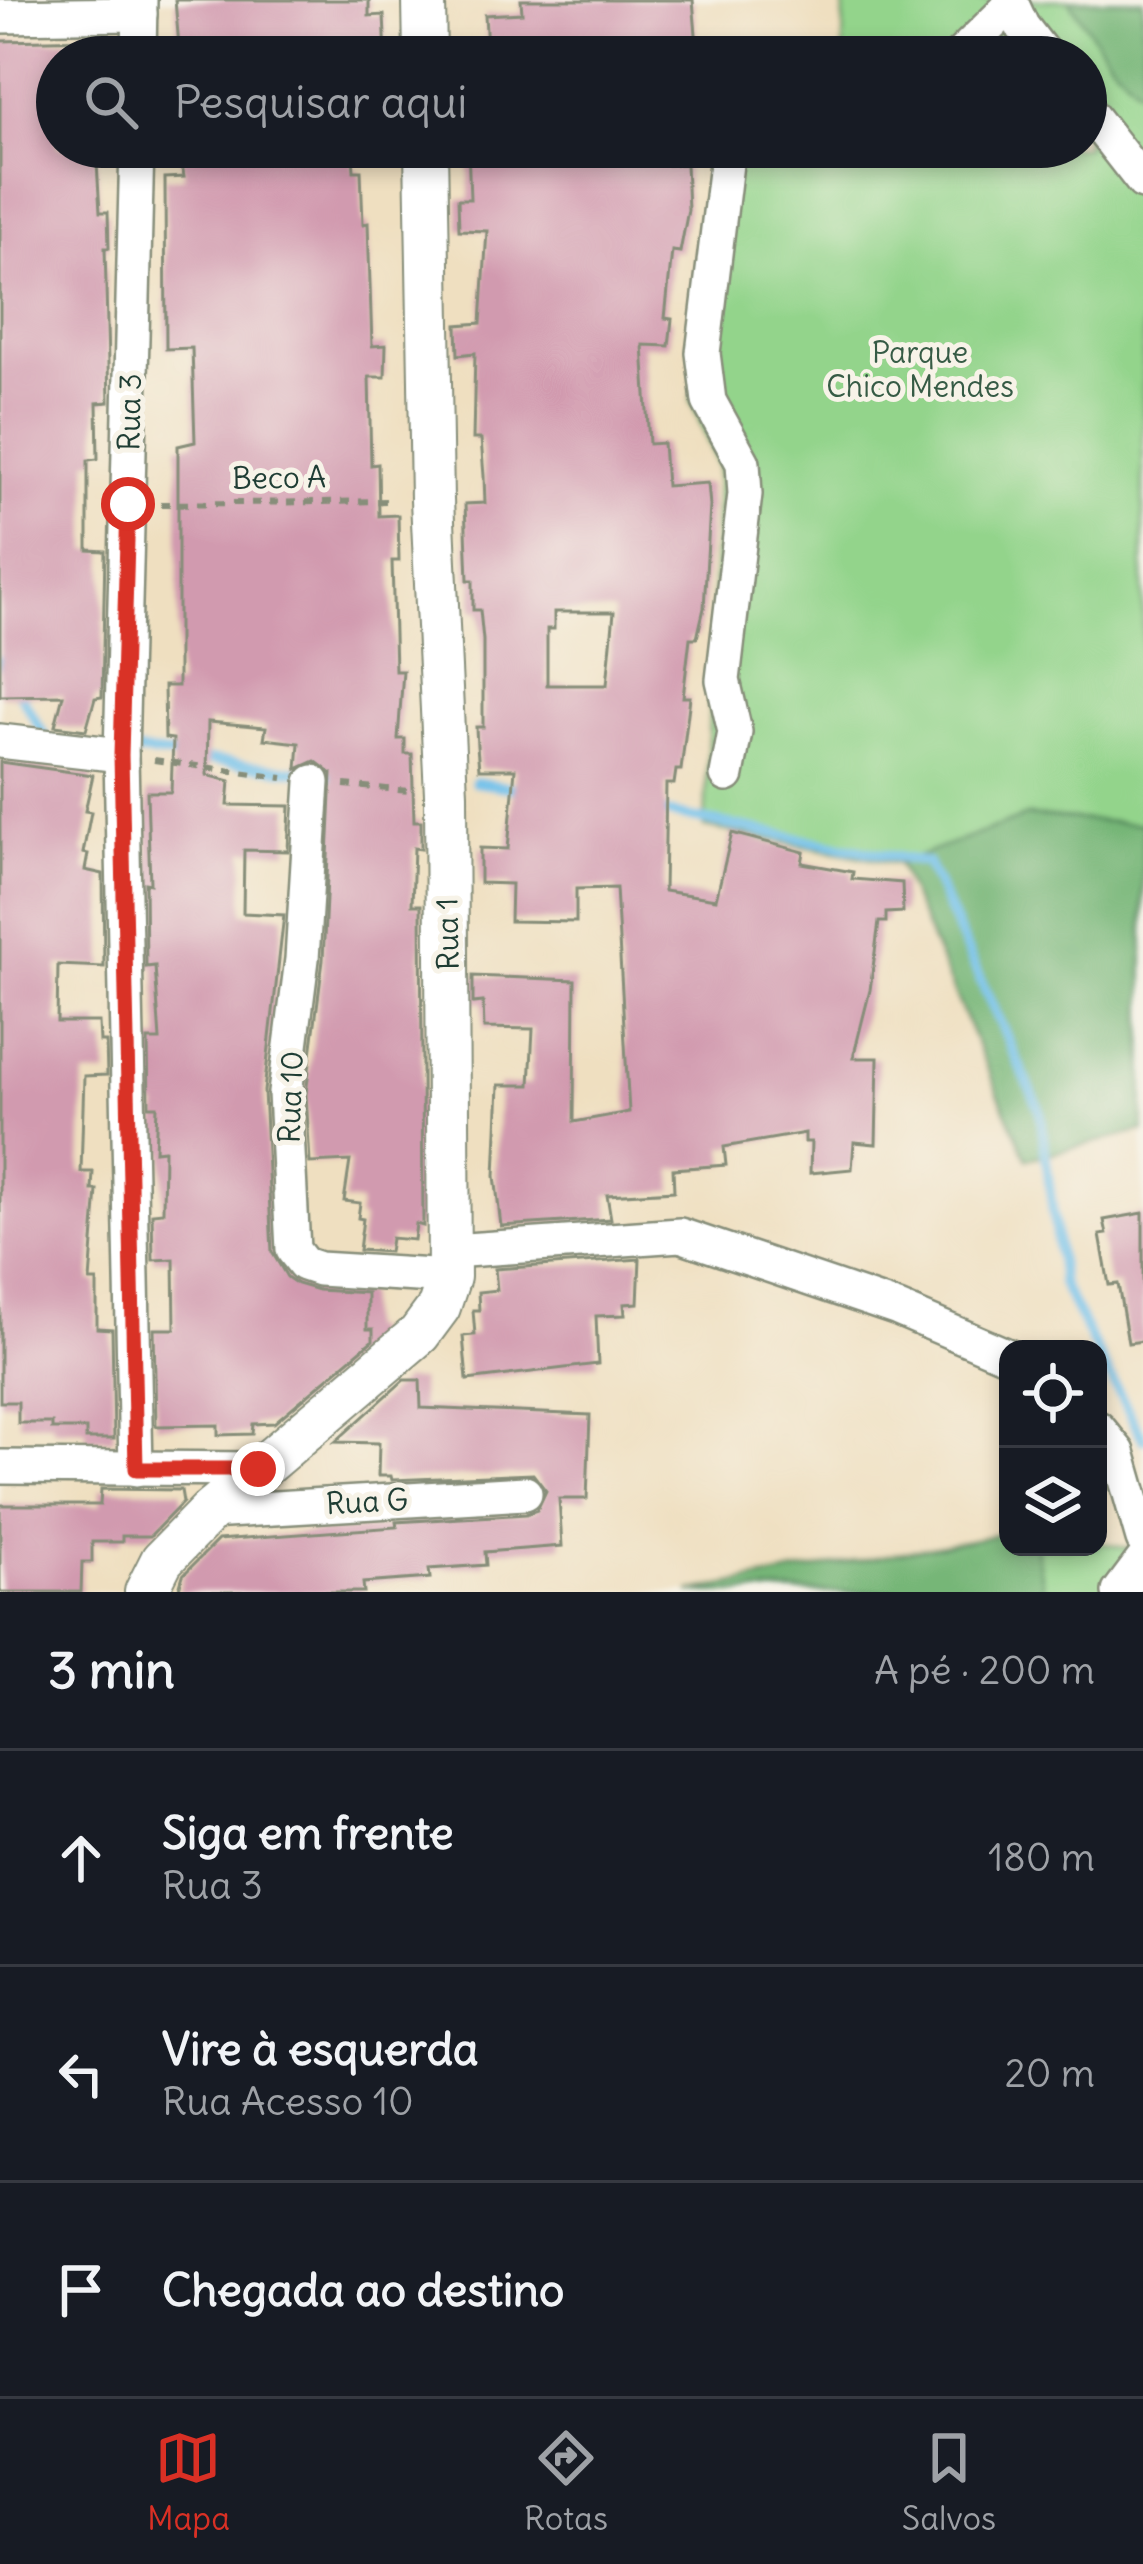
<!DOCTYPE html>
<html lang="pt">
<meta charset="utf-8">
<style>
:root{--surface:#171b24;--page:#242831;--text:#f1f3f6;--muted:#9ea1a6;--line:#363941;--accent:#d93025}
body{margin:0;font-family:Delius,sans-serif;background:var(--page);color:var(--text)}
.controls{position:absolute;right:36px;bottom:36px;display:grid;overflow:hidden;border-radius:24px;box-shadow:0 6px 18px #0003}
.controls button{width:108px;height:108px;display:grid;place-items:center;padding:0;border:0;border-bottom:3px solid var(--line);background:var(--surface);color:var(--text);font:60px sans-serif}
.stop{position:absolute;width:36px;height:36px;margin:-27px;border:9px solid #d93025;border-radius:50%;background:#fff}
.stop.end{background:#d93025;border-color:#fff;box-shadow:0 3px 12px #0008}
.list{margin:0;padding:0;list-style:none}
h2{display:flex;justify-content:space-between;align-items:center;height:156px;margin:0;padding:0 48px;font-size:51px}
h2 small{font-size:39px;font-weight:400;color:var(--muted)}
.list li{display:grid;grid-template-columns:78px 1fr auto;gap:36px;align-items:center;box-sizing:border-box;height:216px;padding:0 48px;border-top:3px solid var(--line)}
.list b{display:block;font-size:45px;white-space:nowrap}
.list p{margin:0;font-size:39px;white-space:nowrap;color:var(--muted)}
.list em{font-size:39px;font-style:normal;color:var(--muted)}
.icon{flex:none;width:66px;height:66px;fill:none;stroke:currentColor;stroke-width:2;stroke-linecap:round;stroke-linejoin:round}
.map{position:relative;flex:none;width:1143px;height:1592px;overflow:hidden}
.search{position:absolute;background:var(--surface);box-shadow:0 6px 18px #0003;left:36px;right:36px;top:36px;height:132px;display:flex;align-items:center;gap:30px;box-sizing:border-box;padding:0 42px;border-radius:66px;color:var(--muted);font-size:45px}
.sheet{height:804px;background:var(--surface)}
nav{display:flex;justify-content:space-around;align-items:center;box-sizing:border-box;height:168px;border-top:3px solid var(--line);background:var(--surface);font-size:33px;color:var(--muted)}
nav a{display:grid;justify-items:center;gap:6px}
nav .on{color:var(--accent)}
.map>svg:first-child{display:block}
.green{fill:#93d48b;stroke:#598860;stroke-width:3}
.forest{fill:#76b677;stroke:#4a7a56;stroke-width:3}
.lines{fill:none;stroke-linecap:round;stroke-linejoin:round}
.stream{stroke:#6fc0ea;stroke-width:10}
.building{fill:#d19aaf;fill-rule:evenodd}
.minor-casing{stroke:#878e7a;stroke-width:38}
.tertiary-casing{stroke:#878e7a;stroke-width:46}
.path{stroke:#878e7a;stroke-width:6;stroke-dasharray:9 9;stroke-linecap:butt}
.minor{stroke:#fff;stroke-width:33}
.tertiary{stroke:#fff;stroke-width:42}
.route{stroke:#d93025;stroke-width:15}
.labels{text-anchor:middle;stroke-width:10;stroke-linejoin:round;paint-order:stroke}
.park-label{font-size:30px;fill:#365b45;stroke:#f7f3e8}
.street-label{font-size:30px;fill:#1f3d34;stroke:#f7f3e8}
</style>
<div class="map">
<svg width="1143" height="1592" viewBox="0 0 1143 1592">
<rect width="100%" height="100%" fill="#f7f3e8"/>
<filter id="ink" filterUnits="userSpaceOnUse"><feTurbulence type="fractalNoise" baseFrequency=".00833" numOctaves="2"/><feDisplacementMap in="SourceGraphic" scale="24" xChannelSelector="R" yChannelSelector="G"/><feConvolveMatrix kernelMatrix="1 2 1 2 8 2 1 2 1" color-interpolation-filters="sRGB"/></filter>
<filter id="wash" filterUnits="userSpaceOnUse"><feTurbulence type="fractalNoise" baseFrequency=".004" numOctaves="4" result="noise"/><feDisplacementMap in="SourceGraphic" scale="48" xChannelSelector="R" yChannelSelector="G"/><feGaussianBlur stdDeviation="2.7" result="paint"/><feColorMatrix in="noise" values="0 0 0 0 0 0 0 0 0 0 0 0 0 0 0 0 0 1.4 0 .05"/><feComposite in="paint" operator="in"/></filter>
<g filter="url(#wash)">
<rect width="100%" height="100%" fill="#efdfc0"/>
<g class="green">
<path d="M844,0H1143V1131L1027,1159L898,864L705,827L718,468L691,400L712,147H1086V57H843Z"/>
<path d="M1008,1533V1547H1098V1542L1143,1552V1592H690Z"/>
</g>
<g class="forest">
<path d="M1069,0H1143V94L1110,61Z"/>
<path d="M1027,816L1143,824V1131L1027,1159L898,864Z"/>
<path d="M1008,1533V1547H1036L1043,1587L1033,1592H690Z"/>
</g>
<g class="lines">
<g class="stream">
<path d="M0,661L48,741"/>
<path d="M126,750L346,777"/>
<path d="M475,782L525,790"/>
<path d="M656,811L927,863L1040,1110L1062,1284L1096,1349"/>
<path d="M1098,1353L1143,1439"/>
</g>
</g>
<g id="blocks">
<g class="building">
<path d="M175,0H369V16L384,15L386,57H180Z"/>
<path d="M521,0H693L697,46H670L671,57H637L636,36L557,40V44H538L539,57H494V47H487L485,15L522,13Z"/>
<path d="M99,39L111,46L112,57H57V147H96L100,212H108L109,248H105L109,402L97,403L98,459L88,460V550L105,551L102,697L95,698L86,730L55,726L63,695L0,696V41Z"/>
<path d="M179,147H310L311,157L353,156L354,171H361L363,224L368,223L372,346L386,345L385,377H369L371,465L378,464L379,516L398,515L399,561H392L395,671H403L398,739H405V754H412L414,821H421V849L414,848L412,905H421L423,1226L416,1224L414,1240L391,1238L389,1252L359,1250L363,1219L358,1218L360,1203L344,1201L350,1161L310,1163L306,1094L323,960L332,774L315,761L297,769L299,743L264,739L266,727L208,722L207,775L230,781L228,805L290,806L288,851L244,850L243,913L284,915L264,1091L272,1252L287,1277L297,1284L318,1290L367,1293V1329H373V1340L274,1423L253,1424L252,1434L218,1435V1425L156,1426L154,1329H175L174,1259L153,1260L152,1213L163,1212L164,1150L155,1151L157,1106H149L148,1040H160L155,966L146,967L145,883L150,884L147,792H171L173,739L165,738L164,686H178V446L195,442L192,348L166,349L165,178L184,177Z"/>
<path d="M468,147H668V165L686,164L688,210L680,252L672,251L665,318L672,319L669,346L643,345L649,444L663,443L666,486L708,483L710,506L704,608L697,638H690L683,697H690L681,770H676L674,784H666L664,891L716,899L732,833L804,852L802,863L853,872L852,879L902,883L903,912L886,913V922H879L870,990L853,1058H878L876,1144L854,1142L852,1169L810,1173L811,1142H805V1133L724,1147L726,1165L673,1169L674,1191L607,1195L611,1219L501,1226L495,1176L499,1085H530L533,1029L484,1028L483,1002L473,1003V976L575,980L574,1122L629,1112L616,888L576,889V922L510,921L511,884L480,883V848L508,849L515,769H479L477,746L476,727H483V640L480,610H473V580H468L465,504L485,503L484,476L481,439H473L475,353L458,355L457,325L481,323L487,231L459,230L458,199H470ZM554,612H614L607,685H547V629H554Z"/>
<path d="M0,762L93,775L85,811L91,812L83,853L88,854L85,870L103,874L104,967L58,965L57,1022H99L100,1042H106L107,1075L84,1076L81,1172H93L92,1190H97L90,1281H97V1328L112,1329L114,1439H86V1429H52V1423H18V1402H0Z"/>
<path d="M1143,1213V1341L1128,1343L1118,1284L1109,1285L1100,1235L1107,1234L1104,1220Z"/>
<path d="M640,1259L638,1303L624,1304L625,1315L596,1316L598,1364L467,1380L463,1336L475,1335L473,1310H479L478,1292L497,1290L495,1269Z"/>
<path d="M404,1380H420L421,1408L590,1415L587,1499H559L562,1546L485,1552L486,1565L429,1569L430,1578L363,1583L364,1592H178L183,1575L218,1540L397,1527L396,1522L526,1514L537,1510L546,1491L533,1474L392,1480L391,1476H378L379,1443L335,1442Z"/>
<path d="M101,1489L181,1490L183,1502L150,1536H122V1542H92V1562H82L81,1592H0V1505H100Z"/>
</g>
</g>
</g>
<g filter="url(#ink)">
<use href="#blocks" fill-opacity="0" stroke="#878e7a" stroke-width="3"/>
<g class="lines">
<g class="minor-casing">
<g id="minor">
<path d="M1010,0L1022,26L1046,57"/>
<path d="M0,16L140,14"/>
<path d="M139,57L140,0"/>
<path d="M958,57L1011,5"/>
<path d="M1086,109L1143,182"/>
<path d="M0,741L121,755"/>
<path d="M727,775L735,732L723,680L745,494L743,463L709,401L703,353L728,147"/>
<path d="M313,782L302,959L285,1093L293,1250L304,1264L319,1269L449,1277"/>
<path d="M451,1251L680,1235L898,1309L1008,1356"/>
<path d="M1098,1428L1118,1452L1143,1539"/>
<path d="M0,1467L258,1469"/>
<path d="M136,1469L121,755L137,147"/>
<path d="M209,1512L525,1493"/>
<path d="M1119,1592L1143,1560"/>
</g>
</g>
<g class="tertiary-casing">
<g id="tertiary">
<path d="M424,0L425,57"/>
<path d="M146,1592L162,1560L209,1512L419,1334L439,1307L449,1277L446,794L432,500L426,147"/>
</g>
</g>
<g class="path">
<path d="M161,504L394,501"/>
<path d="M154,760L283,778"/>
<path d="M344,785L409,791"/>
</g>
<use href="#minor" class="minor"/>
<use href="#tertiary" class="tertiary"/>
</g>
</g>
<g class="lines" filter="url(#ink)">
<path class="route" d="M128,504L121,755L136,1469H258"/>
</g>
<g class="labels">
<g class="park-label">
<text x="920" y="363">Parque<tspan x="920" dy="34">Chico Mendes</tspan></text>
</g>
<g class="street-label">
<text transform="translate(130 412) rotate(-89)" y="10">Rua 3</text>
<text transform="translate(279 478) rotate(-1)" y="10">Beco A</text>
<text transform="translate(448 934) rotate(-91)" y="10">Rua 1</text>
<text transform="translate(291 1097) rotate(-88)" y="10">Rua 10</text>
<text transform="translate(367 1502) rotate(-3)" y="10">Rua G</text>
</g>
</g>
</svg>
<div class="controls">
<button><svg class="icon" aria-label="locate" viewBox="0 0 24 24"><circle cx="12" cy="12" r="6"/><path d="M12 2v4M12 18v4M2 12h4M18 12h4"/></svg></button>
<button><svg class="icon" aria-label="layers" viewBox="0 0 24 24"><path d="M12 4l9 5-9 5-9-5zM3 14l9 5 9-5"/></svg></button>
</div>
<div class="stop" style="left:128px;top:504px"></div>
<div class="stop end" style="left:258px;top:1469px"></div>
<div class="search"><svg class="icon" aria-label="search" viewBox="0 0 24 24"><circle cx="10" cy="10" r="6"/><path d="M15 15l6 6"/></svg>Pesquisar aqui</div>
</div>
<section class="sheet">
<h2>3 min<small>A pé · 200 m</small></h2>
<ul class="list">
<li><svg class="icon" aria-label="ahead" viewBox="0 0 24 24"><path d="M12 20V5M6 11l6-6 6 6"/></svg><div><b>Siga em frente</b><p>Rua 3</p></div><em>180 m</em></li>
<li><svg class="icon" aria-label="left" viewBox="0 0 24 24"><path d="M17 20v-9H6M10 6l-5 5 5 5"/></svg><div><b>Vire à esquerda</b><p>Rua Acesso 10</p></div><em>20 m</em></li>
<li><svg class="icon" aria-label="arrive" viewBox="0 0 24 24"><path d="M6 21V4h12l-3 4 3 4H6"/></svg><div><b>Chegada ao destino</b></div></li>
</ul>
</section>
<nav>
<a class="on"><svg class="icon" aria-label="map" viewBox="0 0 24 24"><path d="M3 6l6-2 6 2 6-2v14l-6 2-6-2-6 2zM9 4v14M15 6v14"/></svg>Mapa</a>
<a><svg class="icon" aria-label="directions" viewBox="0 0 24 24"><path d="M12 3l9 9-9 9-9-9zM9 14v-3h6M13 9l2 2-2 2"/></svg>Rotas</a>
<a><svg class="icon" aria-label="saved" viewBox="0 0 24 24"><path d="M7 4h10v16l-5-4-5 4z"/></svg>Salvos</a>
</nav>
